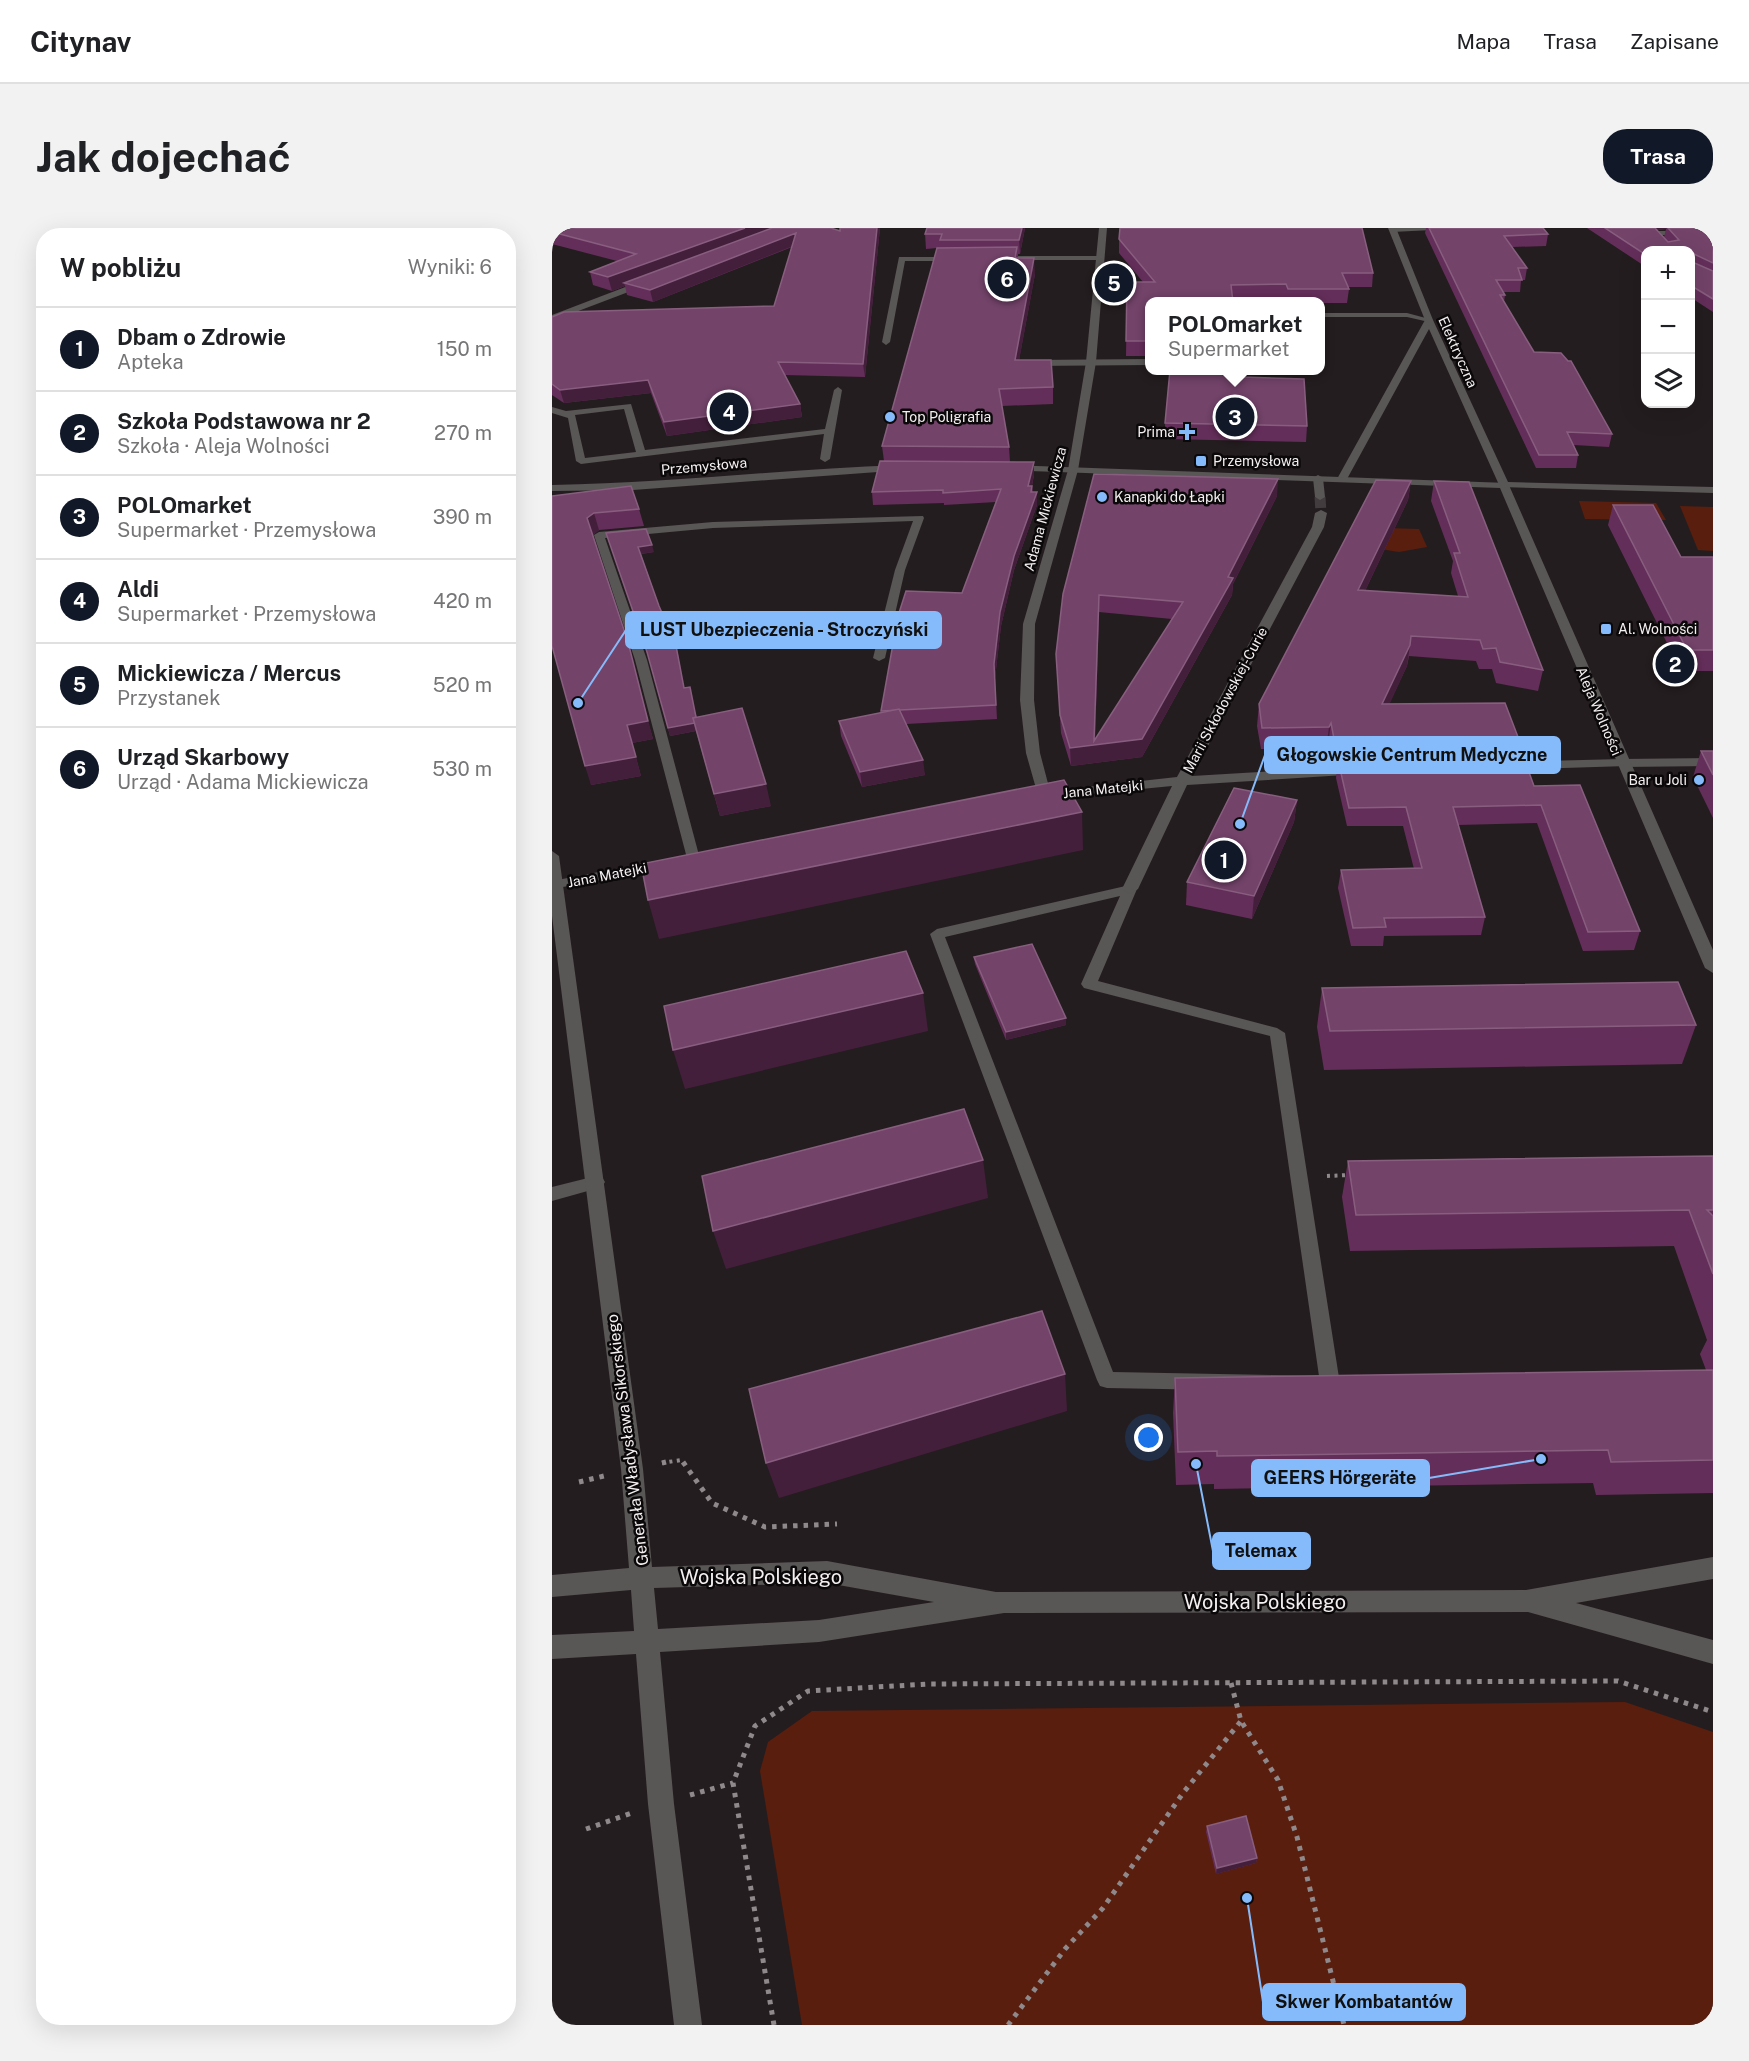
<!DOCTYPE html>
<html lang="pl">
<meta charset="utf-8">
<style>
:root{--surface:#fff;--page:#f2f2f2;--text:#202124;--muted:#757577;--line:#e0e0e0;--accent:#111827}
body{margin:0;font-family:"Public Sans",sans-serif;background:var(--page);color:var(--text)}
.controls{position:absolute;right:18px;top:18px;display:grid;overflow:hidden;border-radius:12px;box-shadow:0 6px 24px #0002}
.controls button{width:54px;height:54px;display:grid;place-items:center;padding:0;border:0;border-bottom:2px solid var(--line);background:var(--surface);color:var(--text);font:30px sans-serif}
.you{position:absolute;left:597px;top:1210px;width:21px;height:21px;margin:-15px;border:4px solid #fff;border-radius:50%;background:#1a73e8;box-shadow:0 0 0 9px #1a73e833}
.badge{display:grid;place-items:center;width:39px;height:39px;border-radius:50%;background:var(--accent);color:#fff;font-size:20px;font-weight:700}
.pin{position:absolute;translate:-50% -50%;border:3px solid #fff;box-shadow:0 2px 6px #0006}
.popup{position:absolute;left:593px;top:69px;width:180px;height:78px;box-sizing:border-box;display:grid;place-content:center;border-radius:12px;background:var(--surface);filter:drop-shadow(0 2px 4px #0005);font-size:20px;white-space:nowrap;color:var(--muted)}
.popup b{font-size:22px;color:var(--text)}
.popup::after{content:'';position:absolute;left:50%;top:100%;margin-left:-12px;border:12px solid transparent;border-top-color:var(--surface)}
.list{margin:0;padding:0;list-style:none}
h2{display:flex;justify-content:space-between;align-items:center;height:78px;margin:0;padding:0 24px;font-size:26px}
h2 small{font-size:20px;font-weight:400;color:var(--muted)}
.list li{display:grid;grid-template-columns:39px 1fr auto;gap:18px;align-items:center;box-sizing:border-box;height:84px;padding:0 24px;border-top:2px solid var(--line)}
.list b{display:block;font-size:22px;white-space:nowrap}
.list p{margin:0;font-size:20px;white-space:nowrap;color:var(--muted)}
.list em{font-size:20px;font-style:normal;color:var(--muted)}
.icon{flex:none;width:33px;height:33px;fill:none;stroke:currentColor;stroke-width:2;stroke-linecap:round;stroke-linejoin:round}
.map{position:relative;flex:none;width:1161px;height:1797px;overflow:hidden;border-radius:24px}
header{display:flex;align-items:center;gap:36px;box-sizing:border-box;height:84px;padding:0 30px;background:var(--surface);border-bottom:2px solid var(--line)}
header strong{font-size:28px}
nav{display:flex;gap:33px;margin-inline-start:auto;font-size:21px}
.intro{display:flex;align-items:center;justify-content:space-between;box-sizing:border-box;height:144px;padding:0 36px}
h1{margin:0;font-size:42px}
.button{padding:15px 27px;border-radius:24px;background:var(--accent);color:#fff;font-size:21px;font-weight:700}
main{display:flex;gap:36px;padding:0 36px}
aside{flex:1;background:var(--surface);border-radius:24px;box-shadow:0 6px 24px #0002}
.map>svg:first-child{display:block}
.green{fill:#591e0e}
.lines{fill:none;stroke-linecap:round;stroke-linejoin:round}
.minor-tunnel{stroke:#433c3e;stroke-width:11;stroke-dasharray:11 6;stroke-linecap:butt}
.path-far1{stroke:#8f898b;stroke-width:4;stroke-dasharray:3 4.5;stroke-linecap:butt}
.path{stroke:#8f898b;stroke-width:5;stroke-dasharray:4.5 6;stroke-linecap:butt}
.service{fill:#595656;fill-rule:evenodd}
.minor{fill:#595656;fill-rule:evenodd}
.tertiary{fill:#595656;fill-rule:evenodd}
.wall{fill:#642e5a;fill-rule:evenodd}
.shaded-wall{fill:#441f3c}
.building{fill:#73436a;stroke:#885e7f;stroke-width:1.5;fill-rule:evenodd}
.poi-dot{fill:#86bbfb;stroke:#0b0809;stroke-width:2}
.labels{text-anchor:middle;stroke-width:5;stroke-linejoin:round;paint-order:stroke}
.far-street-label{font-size:14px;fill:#f4eff0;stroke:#0b0809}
.far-poi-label{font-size:14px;fill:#f4eff0;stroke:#0b0809;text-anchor:start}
.street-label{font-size:16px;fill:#f4eff0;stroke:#0b0809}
.near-street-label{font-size:20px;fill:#f4eff0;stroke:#0b0809}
.leader{fill:none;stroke:#86bbfb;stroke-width:2}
.callout-dot{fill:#86bbfb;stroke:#0b0809;stroke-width:2}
.callout{fill:#86bbfb;stroke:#86bbfb;stroke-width:2}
.callout-label{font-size:18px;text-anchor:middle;font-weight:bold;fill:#111}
</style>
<header>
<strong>Citynav</strong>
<nav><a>Mapa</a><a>Trasa</a><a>Zapisane</a></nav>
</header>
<div class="intro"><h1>Jak dojechać</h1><a class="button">Trasa</a></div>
<main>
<aside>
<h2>W pobliżu<small>Wyniki: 6</small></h2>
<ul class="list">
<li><span class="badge">1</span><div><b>Dbam o Zdrowie</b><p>Apteka</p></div><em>150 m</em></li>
<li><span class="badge">2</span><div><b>Szkoła Podstawowa nr 2</b><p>Szkoła · Aleja Wolności</p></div><em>270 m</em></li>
<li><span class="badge">3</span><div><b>POLOmarket</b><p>Supermarket · Przemysłowa</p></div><em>390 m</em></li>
<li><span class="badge">4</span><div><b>Aldi</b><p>Supermarket · Przemysłowa</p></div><em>420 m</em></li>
<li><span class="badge">5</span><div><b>Mickiewicza / Mercus</b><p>Przystanek</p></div><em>520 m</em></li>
<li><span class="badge">6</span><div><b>Urząd Skarbowy</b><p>Urząd · Adama Mickiewicza</p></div><em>530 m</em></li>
</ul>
</aside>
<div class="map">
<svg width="1161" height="1797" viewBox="0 0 1161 1797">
<rect width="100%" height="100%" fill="#241d1f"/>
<g class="green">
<path d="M1027,273L1104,275L1114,292L1033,291Z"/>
<path d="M1128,278L1161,279V323L1146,322Z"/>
<path d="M800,299L867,301L875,319L847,324L796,316Z"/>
<path d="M1073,1474L1161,1504V1797H250L208,1543L216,1514L260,1483Z"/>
</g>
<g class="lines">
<path class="minor-tunnel" d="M768,269L769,285"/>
<g class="path-far1">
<path d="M775,948L797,947"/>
<path d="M110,1235L129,1232L132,1236"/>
</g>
<g class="path">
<path d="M131,1234L160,1275L213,1299L285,1296"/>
<path d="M110,1235L114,1234"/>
<path d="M27,1254L52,1248"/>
<path d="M679,1455L689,1493L726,1552L745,1609L792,1797"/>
<path d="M138,1567L181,1555"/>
<path d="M34,1601L80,1585"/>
<path d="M222,1797L181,1555L203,1498L256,1463L376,1456L1066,1453L1161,1484"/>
<path d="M456,1797L513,1721L551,1680L631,1565L689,1493"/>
</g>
<g class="service">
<path d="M837,0H899L900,1L840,4Z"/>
<path d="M1097,3H1161V7H1107L1122,22H1114Z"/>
<path d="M446,28H547L551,30L547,32H449Z"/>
<path d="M347,29H405L409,31L405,33H353L338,114L334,117L330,114Z"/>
<path d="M768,85H855L881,92L877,94L855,89H768Z"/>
<path d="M598,131V137L479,138L475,135L479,132Z"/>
<path d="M286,159L290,162L278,231L273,234L268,231L272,206L29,236L24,233L16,190L0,185V179L14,183L79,176L93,222L273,201L282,162ZM72,181L84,224L33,230L23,187Z"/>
<path d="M371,288L372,290L353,342L333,430L327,433L321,430L343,342L361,293L161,300L53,310L95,432L148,631L146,634H136L83,432L42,307L47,304L161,294Z"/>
<path d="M1161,530V538L1070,539L1064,535L1070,531Z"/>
<path d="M578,657L585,661L546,753L725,800L733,805L788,1156L785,1162L778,1164L555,1160L548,1158L545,1152L378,706L385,701ZM568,668L529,756L532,760L718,808L767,1148L561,1144L393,709Z"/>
<path d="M44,948L50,949L53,954L50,959L0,973V959Z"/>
</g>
<g class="minor">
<path d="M547,0H555L544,134L526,242L483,396L482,472L488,525L498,563L625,549L760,299L763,285L769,282L775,285L772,299L640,548L809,538L816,542L809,546L635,557L586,661L578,666L570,661L620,558L487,571L474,525L468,472L471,396L516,242L534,134Z"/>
<path d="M836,0H844L881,92L956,254L1161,259V265L948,259L877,101L795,251L786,253L785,251L873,92Z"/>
<path d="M97,50L100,55L0,93V87Z"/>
<path d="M766,247L771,250L773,269L768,272L763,269L761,250Z"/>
<path d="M1070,531L1077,535L1075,538L950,542L943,538L950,534Z"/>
<path d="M114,631L122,636L119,639L0,661V653Z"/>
</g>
<g class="tertiary">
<path d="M349,237L354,240L353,242L81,262L0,263V257C117,255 232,241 349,237Z"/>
<path d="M457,237L956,255L1161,722V745L1153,740L948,260L453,242L452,240Z"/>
<path d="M0,623L7,628L91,1241L100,1339L275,1333L444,1364L974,1362L1161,1329V1351L1024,1375L1161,1412V1436L976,1384L452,1385L267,1414L108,1424L122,1576L150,1797H122L96,1576L84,1426L0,1431V1407L82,1403L79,1362L0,1369V1347L77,1340L69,1241L0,688ZM275,1355L382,1374L267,1392L106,1401L102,1360Z"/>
</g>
</g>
<g class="wall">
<path d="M0,0L288,3V0H328L313,149L233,147L248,176L250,189L115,208L99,165L12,175L0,167V89L222,78L240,19L101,74L75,67L73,58L60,63L41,57L38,44L65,33L0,16Z"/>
<path d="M473,0L468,26H466V30L483,46L467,132L501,159V176L450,178L457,219L458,234H482V247L480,258L481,264H485V277L462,342L449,398L443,450L445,491L354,496L373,547L310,559L289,508L287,493L329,485V483L410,365L444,274L392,277V275L321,277L320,264L332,233L330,218L385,20L374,21L373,6Z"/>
<path d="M874,0H991L996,6L994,18L960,19L975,40L973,52H969L968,64H951L953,67L952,74L982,124L1060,206L1057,219L1022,217L1026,227L1024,240H984L873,5Z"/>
<path d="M1035,0H1161V84L1138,69V22H1094V39ZM1114,1L1112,9L1105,2Z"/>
<path d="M567,11L821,45L820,59H796L797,61L795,75H768V74H734L733,70L597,74V128H574L575,54H591L567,25Z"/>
<path d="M690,149L755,198L754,214L613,211V195Z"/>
<path d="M859,253L856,272L813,363L906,368L899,345L901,333L879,273L882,253L991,442L986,463L944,455L940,441H927L924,433L857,428L855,438L837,476L966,509L963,526L982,558L1088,703L1082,722L1031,723L985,595L906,597L933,689L929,707L832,708L831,718H799L786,660L789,642L862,641L851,598H795L784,550L785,537H781L776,517L774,521H709L705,498L707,476Z"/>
<path d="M0,268L87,281L92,298L47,302L41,307L101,511L80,515L89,548L39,557Z"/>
<path d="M725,268L681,356L680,367L590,529L519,538L509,505L504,426L511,366ZM547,384L620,391L543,512Z"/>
<path d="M1061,277L1129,329H1161V443H1129L1056,297Z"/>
<path d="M54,305L102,324L89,326L107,378L118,403L123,410L132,460L145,489L219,578L168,588L144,503L118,508L97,431Z"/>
<path d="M1149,523H1161V590L1141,549Z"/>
<path d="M745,572L742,594L700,691L634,677L635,654Z"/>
<path d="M422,729L514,797L454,812L423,736Z"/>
<path d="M770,760L1144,797L1130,836L772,842L765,799Z"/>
<path d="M1161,928V1265L1044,1267L1041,1255L662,1261V1256L624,1257L621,1185L623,1150L1154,1142L1148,1126L1155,1112L1122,1018L798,1023L790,969L796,933Z"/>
<path d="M655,1598L705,1630L704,1635L664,1646L654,1604Z"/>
</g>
<g class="shaded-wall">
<path d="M193,0H230L72,55L73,58L60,63L56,49Z"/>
<path d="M325,0H328L313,149L311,136Z"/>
<path d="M470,0H473L468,26L467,12Z"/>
<path d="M1095,0H1115L1114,1L1095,3Z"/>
<path d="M244,5L246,16L101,74L98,62Z"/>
<path d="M482,30L483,46L464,149L463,132Z"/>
<path d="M96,152L99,165L12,175L8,162Z"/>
<path d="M248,176L250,189L115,208L112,194Z"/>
<path d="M482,234V247L477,271L476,258Z"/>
<path d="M726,251L725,268L681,356L680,367L590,529L519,538L518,520L547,367V384L543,517L676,349Z"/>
<path d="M859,253L856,272L804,382L806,362Z"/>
<path d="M485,264V277L462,342L449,398L443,450L445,491L442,436L448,384L462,328Z"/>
<path d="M42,285L47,302L40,308L35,290Z"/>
<path d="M100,317L102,324L88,326L86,319Z"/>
<path d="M76,414L101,511L80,515L89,548L39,557L33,538L75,497Z"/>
<path d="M858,417L855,438L828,497L830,476Z"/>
<path d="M142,495L144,503L118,508L116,500Z"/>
<path d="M779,495L776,517L774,521L777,499Z"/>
<path d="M371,532L373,547L310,559L308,544Z"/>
<path d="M214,556L219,578L168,588L162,566Z"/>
<path d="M745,572L742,594L700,691L702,668Z"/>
<path d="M530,584L531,622L107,711L96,672Z"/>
<path d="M371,765L376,803L133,861L121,822Z"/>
<path d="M514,790V797L454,812V804Z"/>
<path d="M431,932L436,970L174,1041L161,1003Z"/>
<path d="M513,1146L515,1183L227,1270L214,1235Z"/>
<path d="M705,1630L704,1635L664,1646L665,1640Z"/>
</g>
<g class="building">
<path d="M0,0H193L56,49L38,44L84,26L0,4Z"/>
<path d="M220,0H279L288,3V0H325L311,136L226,134L248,176L112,194L96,152L8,162L0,156V89L12,84L222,78L244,5L98,62L72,55Z"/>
<path d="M375,0H470L467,12H388L390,6H373Z"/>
<path d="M568,0H810L821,45H790L797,61H736L734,56L679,57L681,74H597V113H574L575,54H603L567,11Z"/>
<path d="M877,0H991L996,6L952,8L975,40H966L970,52H944L953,67H948L982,124L1009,125L1016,133H1019L1060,206L1015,204L1026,227H987Z"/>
<path d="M1053,0H1103L1116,14L1127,12L1116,0H1161V35L1142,26H1139L1138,30V22H1094V27Z"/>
<path d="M465,19L463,30H482L463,132H499L501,159L447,161L457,219L330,218L385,20Z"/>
<path d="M1138,33L1161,43V71L1138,57Z"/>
<path d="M618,142H689L690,149L752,151L755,198L613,195Z"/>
<path d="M328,233L482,234L476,258H480L479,264H485L462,328L448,384L442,436L444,477L329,483L346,388L354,363L410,365L449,261L391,265V262L320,264Z"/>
<path d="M542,246L726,251L676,349L681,350L590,511L518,520L508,487L504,426L511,366ZM547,367L631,374L542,513Z"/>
<path d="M824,252L859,253L806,362L916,369L902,325H908L882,253L917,254L991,442L948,434L944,420L931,421L928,412L859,408L858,417L830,476L953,475L966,509L783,516L779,495L777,499L710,500L707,476Z"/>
<path d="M79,258L87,281L42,285L35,290L76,414L96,493L75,497L84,529L33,538L0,418V268Z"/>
<path d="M1061,277H1101L1129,329H1161V422H1135Z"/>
<path d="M94,301L100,317L86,319L107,378L118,403L121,402L132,460L138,459L144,489L141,490L143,495L116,500L95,424L54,305Z"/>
<path d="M190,480L214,556L162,566L141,490Z"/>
<path d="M347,481L371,532L308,544L287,493Z"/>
<path d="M1149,523H1161V547Z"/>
<path d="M970,525L982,558L1028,557L1088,703L1036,704L989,577L901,579L933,689L832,690L834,699L801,700L789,642L870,640L854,579L797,580L786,532Z"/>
<path d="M512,552L530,584L96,672L89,636Z"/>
<path d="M682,560L745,572L702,668L635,654Z"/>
<path d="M480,716L514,790L454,804L422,729Z"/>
<path d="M354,723L371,765L121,822L112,778Z"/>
<path d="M1126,754L1144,797L778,803L770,760Z"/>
<path d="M412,881L431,932L161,1003L150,948Z"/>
<path d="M1161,928V982H1155L1161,988V1046L1137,982L804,987L796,933Z"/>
<path d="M490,1083L513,1146L214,1235L197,1161Z"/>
<path d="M1161,1142V1232L1059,1234L1056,1222L665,1228V1223L626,1224L623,1150Z"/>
<path d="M694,1588L705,1630L665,1640L655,1598Z"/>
</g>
<g class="poi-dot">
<circle cx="338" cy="189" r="6"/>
<path d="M632 195h6v6h6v6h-6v6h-6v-6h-6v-6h6z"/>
<rect x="643" y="227" width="12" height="12" rx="3"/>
<circle cx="550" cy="269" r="6"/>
<rect x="1048" y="395" width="12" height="12" rx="3"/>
<circle cx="1147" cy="552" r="6"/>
</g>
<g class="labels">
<g class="far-street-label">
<text transform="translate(906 124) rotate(66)" y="5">Elektryczna</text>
<text transform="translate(152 238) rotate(-5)" y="5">Przemysłowa</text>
<text transform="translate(493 281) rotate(-75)" y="5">Adama Mickiewicza</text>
<text transform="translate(673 472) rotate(-62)" y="5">Marii Skłodowskiej-Curie</text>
<text transform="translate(1047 483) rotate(67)" y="5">Aleja Wolności</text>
<text transform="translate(551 561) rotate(-6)" y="5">Jana Matejki</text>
<text transform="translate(55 647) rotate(-11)" y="5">Jana Matejki</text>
</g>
<g class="far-poi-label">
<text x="350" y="194">Top Poligrafia</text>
<text x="623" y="209" text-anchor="end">Prima</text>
<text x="661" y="238">Przemysłowa</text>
<text x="562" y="274">Kanapki do Łapki</text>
<text x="1066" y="406">Al. Wolności</text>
<text x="1135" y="557" text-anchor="end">Bar u Joli</text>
</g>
<g class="street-label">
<text transform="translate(75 1212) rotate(-97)" y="6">Generała Władysława Sikorskiego</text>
</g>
<g class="near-street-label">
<text x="209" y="1356">Wojska Polskiego</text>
<text x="713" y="1381">Wojska Polskiego</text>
</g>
</g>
<path class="leader" d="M26 475L74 402M688 596L713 527M989 1231L877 1250M644 1236L661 1323M695 1670L711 1774"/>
<g class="callout-dot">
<circle cx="26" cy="475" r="6"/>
<circle cx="688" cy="596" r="6"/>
<circle cx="989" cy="1231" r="6"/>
<circle cx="644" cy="1236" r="6"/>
<circle cx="695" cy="1670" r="6"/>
</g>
<g class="callout">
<rect x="74" y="384" width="315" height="36" rx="6"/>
<rect x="713" y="509" width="295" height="36" rx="6"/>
<rect x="700" y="1232" width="177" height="36" rx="6"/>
<rect x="661" y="1305" width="97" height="36" rx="6"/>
<rect x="711" y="1756" width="202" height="36" rx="6"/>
</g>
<g class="callout-label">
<text x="232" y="408">LUST Ubezpieczenia - Stroczyński</text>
<text x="860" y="533">Głogowskie Centrum Medyczne</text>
<text x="788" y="1256">GEERS Hörgeräte</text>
<text x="709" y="1329">Telemax</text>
<text x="812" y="1780">Skwer Kombatantów</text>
</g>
</svg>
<div class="controls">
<button>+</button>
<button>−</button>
<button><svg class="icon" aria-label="layers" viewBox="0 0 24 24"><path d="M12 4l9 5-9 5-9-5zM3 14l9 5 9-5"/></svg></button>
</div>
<div class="you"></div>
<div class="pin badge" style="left:672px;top:632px">1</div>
<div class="pin badge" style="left:1123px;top:436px">2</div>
<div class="pin badge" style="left:683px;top:189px">3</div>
<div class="popup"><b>POLOmarket</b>Supermarket</div>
<div class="pin badge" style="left:177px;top:184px">4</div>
<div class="pin badge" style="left:562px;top:55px">5</div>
<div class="pin badge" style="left:455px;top:51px">6</div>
</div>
</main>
